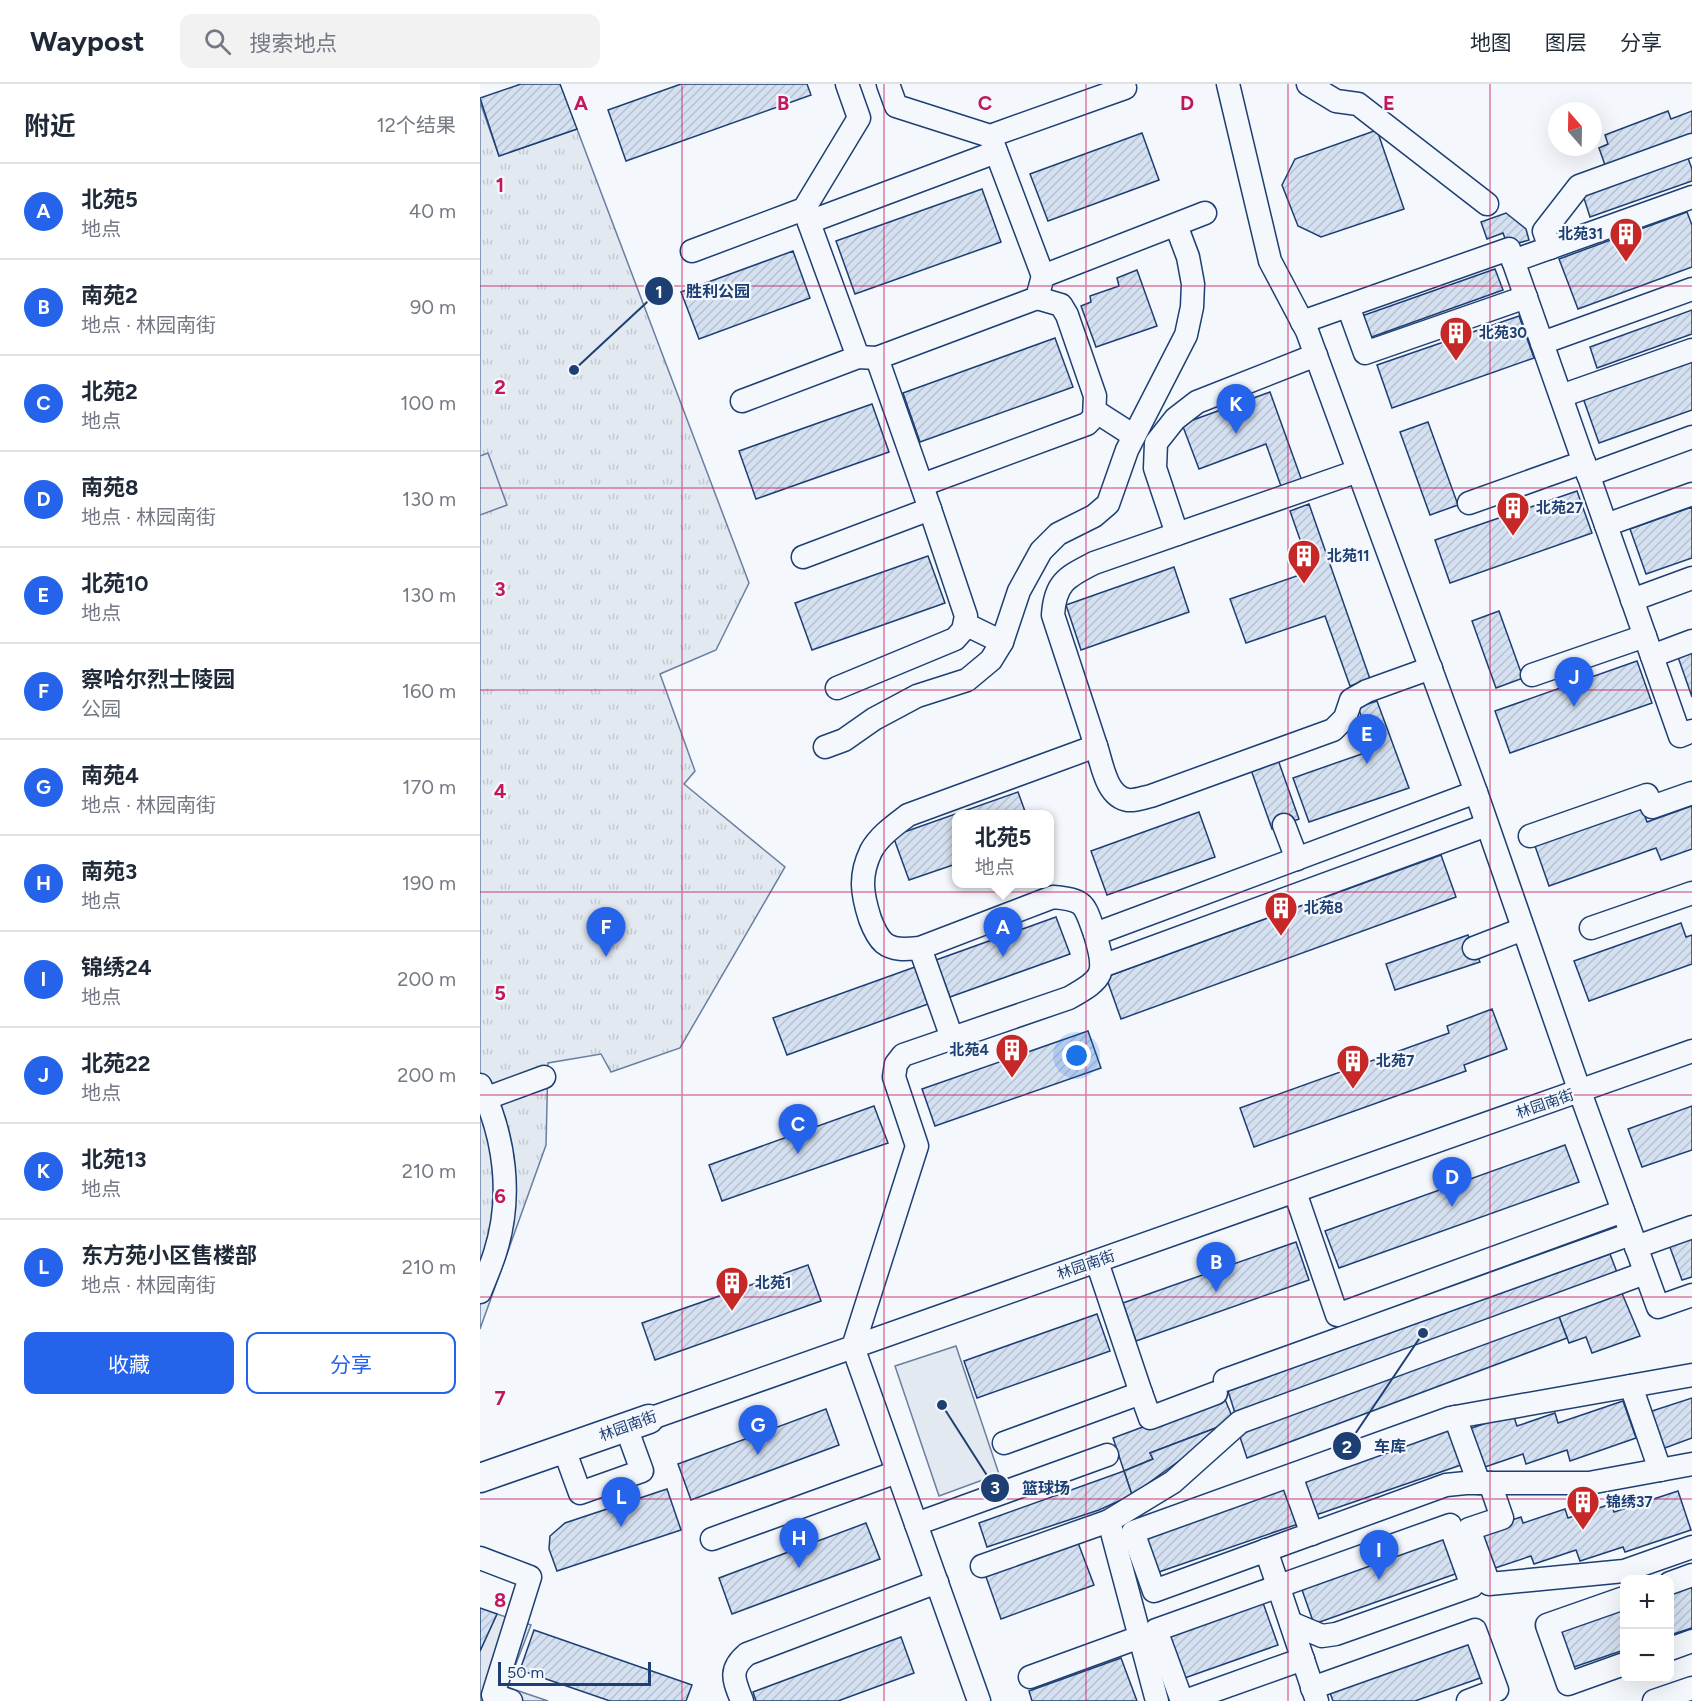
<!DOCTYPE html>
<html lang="zh">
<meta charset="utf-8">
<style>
:root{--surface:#fff;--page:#f2f2f3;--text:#1f2937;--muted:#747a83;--line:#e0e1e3;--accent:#2563eb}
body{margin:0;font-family:Figtree,"Noto Sans SC",sans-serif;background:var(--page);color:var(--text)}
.controls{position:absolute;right:18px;bottom:18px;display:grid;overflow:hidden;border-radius:12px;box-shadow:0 6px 24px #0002}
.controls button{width:54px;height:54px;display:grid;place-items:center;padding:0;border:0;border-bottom:2px solid var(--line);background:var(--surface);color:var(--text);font:30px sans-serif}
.compass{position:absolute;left:1068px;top:18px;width:54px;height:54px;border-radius:50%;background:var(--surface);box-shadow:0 6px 24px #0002;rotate:340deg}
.scale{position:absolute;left:18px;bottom:15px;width:153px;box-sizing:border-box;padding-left:6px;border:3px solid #1d3f73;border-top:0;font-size:16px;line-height:21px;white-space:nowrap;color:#1d3f73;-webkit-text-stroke:4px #f4f7fb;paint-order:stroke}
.you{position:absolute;left:597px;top:972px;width:21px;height:21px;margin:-15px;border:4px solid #fff;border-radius:50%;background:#1a73e8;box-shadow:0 0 0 9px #1a73e833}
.badge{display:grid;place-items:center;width:39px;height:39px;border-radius:50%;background:var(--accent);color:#fff;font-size:20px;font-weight:700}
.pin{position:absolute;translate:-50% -50px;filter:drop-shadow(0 2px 3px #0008)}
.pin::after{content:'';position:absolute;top:32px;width:21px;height:18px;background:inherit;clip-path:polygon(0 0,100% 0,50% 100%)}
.popup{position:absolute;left:472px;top:726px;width:102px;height:78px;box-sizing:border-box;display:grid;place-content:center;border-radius:12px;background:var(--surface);filter:drop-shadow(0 2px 4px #0005);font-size:20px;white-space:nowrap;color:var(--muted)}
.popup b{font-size:22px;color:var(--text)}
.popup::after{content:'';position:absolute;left:50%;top:100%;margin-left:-12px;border:12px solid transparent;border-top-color:var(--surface)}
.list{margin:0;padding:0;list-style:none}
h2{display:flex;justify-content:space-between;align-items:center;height:78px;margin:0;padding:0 24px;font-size:26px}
h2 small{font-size:20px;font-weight:400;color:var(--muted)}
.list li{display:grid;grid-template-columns:39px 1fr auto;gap:18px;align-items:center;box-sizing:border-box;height:96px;padding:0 24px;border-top:2px solid var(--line)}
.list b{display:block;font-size:22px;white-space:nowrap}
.list p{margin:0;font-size:20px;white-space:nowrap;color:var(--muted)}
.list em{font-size:20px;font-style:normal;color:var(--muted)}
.actions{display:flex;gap:12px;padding:18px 24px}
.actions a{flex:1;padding:14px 0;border:2px solid var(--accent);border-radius:12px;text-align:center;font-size:21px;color:var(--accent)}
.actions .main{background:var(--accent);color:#fff}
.icon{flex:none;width:33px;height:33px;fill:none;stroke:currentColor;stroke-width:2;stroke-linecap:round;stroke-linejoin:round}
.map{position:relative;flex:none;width:1212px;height:1617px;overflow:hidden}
header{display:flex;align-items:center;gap:36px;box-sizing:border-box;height:84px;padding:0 30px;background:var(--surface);border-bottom:2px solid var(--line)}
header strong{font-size:28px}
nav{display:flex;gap:33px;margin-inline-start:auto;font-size:21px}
.search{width:420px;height:54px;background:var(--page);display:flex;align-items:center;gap:15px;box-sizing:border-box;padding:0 21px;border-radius:12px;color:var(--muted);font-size:22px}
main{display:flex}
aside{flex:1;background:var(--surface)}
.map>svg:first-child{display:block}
.park{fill:url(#park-tufts);stroke:#687fa3;stroke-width:1.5}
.pitch{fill:#e3e9f0;stroke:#687fa3;stroke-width:1.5}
.parking{fill:#e3e8f0;stroke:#687fa3;stroke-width:1.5}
.building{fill:url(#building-hatch);stroke:#1d3f73;stroke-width:1.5}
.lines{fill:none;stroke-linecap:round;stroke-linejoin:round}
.minor-casing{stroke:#1d3f73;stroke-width:25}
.major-casing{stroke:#1d3f73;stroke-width:31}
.minor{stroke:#f4f7fb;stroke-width:22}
.major{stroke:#f4f7fb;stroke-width:28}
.grid{fill:none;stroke:#c2185b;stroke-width:1.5;stroke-opacity:0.55}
.labels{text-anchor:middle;stroke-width:4.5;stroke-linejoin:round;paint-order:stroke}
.poi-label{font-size:15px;font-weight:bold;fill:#1d3f73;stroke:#f4f7fb;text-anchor:start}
.street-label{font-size:15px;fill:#1d3f73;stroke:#f4f7fb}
.grid-label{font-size:20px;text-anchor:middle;font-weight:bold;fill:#c2185b;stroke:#f4f7fb;stroke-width:4.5;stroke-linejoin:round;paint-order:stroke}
.leader{fill:none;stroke:#1d3f73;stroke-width:2}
.callout-dot{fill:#1d3f73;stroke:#f4f7fb;stroke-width:2}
.mark-label{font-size:18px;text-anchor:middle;font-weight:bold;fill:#fff}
.callout-label{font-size:16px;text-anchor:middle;font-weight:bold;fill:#1d3f73;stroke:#f4f7fb;stroke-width:4.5;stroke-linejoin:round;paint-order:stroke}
</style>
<header>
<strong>Waypost</strong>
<div class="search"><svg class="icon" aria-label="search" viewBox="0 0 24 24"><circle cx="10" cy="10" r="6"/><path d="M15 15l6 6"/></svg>搜索地点</div>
<nav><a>地图</a><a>图层</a><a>分享</a></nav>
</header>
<main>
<aside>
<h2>附近<small>12个结果</small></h2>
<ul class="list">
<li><span class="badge">A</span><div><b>北苑5</b><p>地点</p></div><em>40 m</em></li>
<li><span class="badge">B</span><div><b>南苑2</b><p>地点 · 林园南街</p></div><em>90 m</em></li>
<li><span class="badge">C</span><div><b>北苑2</b><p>地点</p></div><em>100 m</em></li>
<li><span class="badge">D</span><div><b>南苑8</b><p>地点 · 林园南街</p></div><em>130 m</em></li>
<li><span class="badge">E</span><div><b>北苑10</b><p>地点</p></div><em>130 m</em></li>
<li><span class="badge">F</span><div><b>察哈尔烈士陵园</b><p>公园</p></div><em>160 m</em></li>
<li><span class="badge">G</span><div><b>南苑4</b><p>地点 · 林园南街</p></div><em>170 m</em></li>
<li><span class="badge">H</span><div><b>南苑3</b><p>地点</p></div><em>190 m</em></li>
<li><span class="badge">I</span><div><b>锦绣24</b><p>地点</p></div><em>200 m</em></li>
<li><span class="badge">J</span><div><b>北苑22</b><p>地点</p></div><em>200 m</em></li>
<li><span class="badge">K</span><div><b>北苑13</b><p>地点</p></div><em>210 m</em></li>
<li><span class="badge">L</span><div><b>东方苑小区售楼部</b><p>地点 · 林园南街</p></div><em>210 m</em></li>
</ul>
<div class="actions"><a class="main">收藏</a><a>分享</a></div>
</aside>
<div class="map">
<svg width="1212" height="1617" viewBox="0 0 1212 1617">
<defs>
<pattern id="park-tufts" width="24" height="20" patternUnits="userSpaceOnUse" patternTransform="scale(1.5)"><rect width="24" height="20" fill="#e3e9f0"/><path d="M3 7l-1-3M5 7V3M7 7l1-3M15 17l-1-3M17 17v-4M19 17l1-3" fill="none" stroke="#c2c9d1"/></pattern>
<pattern id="building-hatch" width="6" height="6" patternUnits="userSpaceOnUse" patternTransform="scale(1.5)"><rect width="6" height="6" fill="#d5e0f0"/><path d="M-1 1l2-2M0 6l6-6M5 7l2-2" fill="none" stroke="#b6c1d1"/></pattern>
</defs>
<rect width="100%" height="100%" fill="#f4f7fb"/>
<path class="park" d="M0,18L19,72L97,45L269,499L236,566L180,590L215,687L204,700L305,783L200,964L131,988L121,970L68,979L66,1061L0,1245Z"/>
<g class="pitch">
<path d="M8,369L27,421L0,431V372Z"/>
<path d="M476,1262L519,1390L459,1412L415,1282Z"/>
</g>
<path class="parking" d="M17,1530L51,1541L27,1603L68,1617H0V1567Z"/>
<g class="building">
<path d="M41,0H80L97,45L19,72L0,14Z"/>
<path d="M201,0H327L331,11L146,77L128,26Z"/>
<path d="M1188,27L1191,35L1212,27V52L1126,84L1119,64L1128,60L1125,51Z"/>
<path d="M897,46L924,125L841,153L818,142L802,101L815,75Z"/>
<path d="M662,49L679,96L568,137L550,90Z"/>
<path d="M1208,74L1212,85V97L1110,133L1103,111Z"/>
<path d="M502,105L521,158L375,210L356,157Z"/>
<path d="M1207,128L1212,141V183L1098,225L1079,175Z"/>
<path d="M1026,129L1046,145L1049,156L1028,162L1023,149L1007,155L1001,138Z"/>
<path d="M313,167L330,214L219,255L201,208Z"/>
<path d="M1015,185L1023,206L886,255L879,233Z"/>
<path d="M657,186L677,242L616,263L601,222L611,218L610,212L639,202L637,194Z"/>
<path d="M1212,226V250L1117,284L1110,263Z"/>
<path d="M1039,232L1054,274L912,324L897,281Z"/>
<path d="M575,254L593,303L440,358L423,309Z"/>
<path d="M1212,275V326L1119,359L1103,314Z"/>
<path d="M790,308L822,397L802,405L786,360L719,385L702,340Z"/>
<path d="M392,320L409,368L276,415L259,367Z"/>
<path d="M948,338L978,421L950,431L920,348Z"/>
<path d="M1097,407L1112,449L970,499L955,456Z"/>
<path d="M829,420L890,595L870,602L845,532L766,559L750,515L831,487L810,427Z"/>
<path d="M1212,423V474L1166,490L1150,445Z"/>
<path d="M448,472L465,519L332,566L315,519Z"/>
<path d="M694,483L709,528L601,566L586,521Z"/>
<path d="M1019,527L1043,594L1016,604L992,537Z"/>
<path d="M1212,568V613L1198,573Z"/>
<path d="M1157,577L1172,619L1030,669L1015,627Z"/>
<path d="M897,617L929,704L829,738L813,694L893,666L878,623Z"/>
<path d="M797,673L819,735L792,745L770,683Z"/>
<path d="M538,708L546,730H476V780L429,796L413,752Z"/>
<path d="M1212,722V765L1181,776L1176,764L1069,802L1055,762L1162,724L1167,738Z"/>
<path d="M719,728L735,773L627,811L611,767Z"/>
<path d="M961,771L976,813L641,935L626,893Z"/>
<path d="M576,833L590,870L470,913L456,876Z"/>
<path d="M1201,839L1206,853L1212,851V880L1109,917L1094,877Z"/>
<path d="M988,851L1000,878L915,906L906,880Z"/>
<path d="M435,883L448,920L307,971L293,934Z"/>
<path d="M1012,925L1027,965L984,981L986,987L774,1063L760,1024L969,949L967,942Z"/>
<path d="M608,947L621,984L455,1042L442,1005Z"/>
<path d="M394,1022L408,1059L242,1117L229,1081Z"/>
<path d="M1212,1022V1066L1162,1083L1148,1045Z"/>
<path d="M1085,1061L1099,1098L859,1184L845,1147Z"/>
<path d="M1212,1149V1193L1202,1196L1188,1158Z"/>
<path d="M816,1158L829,1196L656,1257L643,1219Z"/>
<path d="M1130,1170L1138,1191L755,1329L748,1307Z"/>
<path d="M328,1181L341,1217L175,1276L162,1239Z"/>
<path d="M1141,1207L1160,1252L1112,1269L1106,1253L1089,1259L1078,1230Z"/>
<path d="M617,1230L630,1267L497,1314L484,1277Z"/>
<path d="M1078,1230L1087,1254L767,1374L758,1347Z"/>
<path d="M744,1313L754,1337L670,1369L673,1375L644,1387L633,1354Z"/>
<path d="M1212,1314V1354L1182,1365L1169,1328Z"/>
<path d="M1143,1317L1156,1354L1090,1377L1087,1366L1046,1380L1043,1370L999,1385L986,1346L1033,1330L1037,1342L1075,1329L1078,1339Z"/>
<path d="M346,1325L359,1361L211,1416L198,1380Z"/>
<path d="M754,1337L652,1411L644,1387L673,1375L670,1369Z"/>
<path d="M968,1344L981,1381L836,1431L823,1394Z"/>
<path d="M644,1387L652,1411L619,1426L507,1463L499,1439Z"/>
<path d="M804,1403L818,1440L673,1490L660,1453Z"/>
<path d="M187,1405L201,1446L77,1487L69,1465L70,1452L85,1439Z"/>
<path d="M1198,1407L1211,1446L1145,1468L1143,1463L1100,1477L1096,1466L1054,1480L1051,1472L1009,1486L996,1448L1041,1433L1043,1439L1085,1425L1088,1434L1131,1420L1134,1428Z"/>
<path d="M386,1439L400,1475L252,1530L239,1494Z"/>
<path d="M965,1452L978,1489L834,1540L821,1503Z"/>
<path d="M597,1456L614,1501L521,1535L505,1490Z"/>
<path d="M1210,1499L1212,1506V1544L1190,1551V1506Z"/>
<path d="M782,1516L798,1561L699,1596L683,1551Z"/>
<path d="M1144,1521V1566L1088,1585L1075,1545Z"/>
<path d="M0,1524L17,1530L0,1567Z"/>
<path d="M54,1546L212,1601L206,1617H130L40,1586Z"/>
<path d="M421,1553L434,1589L358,1617H276L273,1608Z"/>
<path d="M993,1555L1006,1592L935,1617H853L849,1606Z"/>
<path d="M641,1574L657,1617H552L549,1607Z"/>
</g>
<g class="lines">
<g class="minor-casing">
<g id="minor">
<path d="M408,0L416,22L510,52L645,4"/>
<path d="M748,0L790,177L827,247L996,708L1100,1008L1178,1223L1212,1211"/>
<path d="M828,0L856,17L878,20L1007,120"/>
<path d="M511,54L563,192"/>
<path d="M324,125L378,273"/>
<path d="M329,138L516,68"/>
<path d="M1070,164L1064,147L1099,102L1212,61"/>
<path d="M212,167L324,125L379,34L367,0"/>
<path d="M1033,177L1212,113"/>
<path d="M868,222L885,269L1046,213"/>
<path d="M822,238L1029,165L1200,652L1212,647"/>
<path d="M1062,259L1212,205"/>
<path d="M1081,312L1212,266"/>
<path d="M262,317L378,273L397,274L557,214L563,192L725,129"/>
<path d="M615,327L654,352"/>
<path d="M1108,391L1212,353"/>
<path d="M442,401L607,340L614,333L615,312L587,231L581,221L557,214"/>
<path d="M989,419L1104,378"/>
<path d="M1126,441L1212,410"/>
<path d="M697,450L675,384L676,359L695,335L717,318L836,271"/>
<path d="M323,473L450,425L397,274"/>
<path d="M1152,516L1212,494"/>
<path d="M485,540L522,558"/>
<path d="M1172,572L1212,557"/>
<path d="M1052,591L1165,552"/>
<path d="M357,604L475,555L483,546L486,532L450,425"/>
<path d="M616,662C622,679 626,713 648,716C655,717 665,713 671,712L853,646L865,634L871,616L887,607L951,584"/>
<path d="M345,663L364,656L394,635L437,612L487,596L511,576L522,558L539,507L561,467L578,450L614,432L628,420L647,366L706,251L712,223L713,200L708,173L696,141"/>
<path d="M804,741L817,775"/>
<path d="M1050,752L1167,711L1172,723L1212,709"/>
<path d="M1111,844L1212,809"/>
<path d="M615,850C604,821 607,816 573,813L440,864C428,865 414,867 404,859C397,853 393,843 390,835C382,810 379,792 391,767C399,752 415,741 428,731L616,662L573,531C575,498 587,493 614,479L878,387"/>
<path d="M440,864L472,954"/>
<path d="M994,864L1043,845"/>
<path d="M622,882L1007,741"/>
<path d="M0,1001C25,1053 33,1113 15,1169C11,1182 5,1195 0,1208"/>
<path d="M7,1014L64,993"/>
<path d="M815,1108L857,1231L1143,1127"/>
<path d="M1156,1163L1212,1143"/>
<path d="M1212,1291L970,1334L653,1448L674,1507L966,1401L986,1399H1109L1212,1380"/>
<path d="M745,1296L1151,1150"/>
<path d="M1151,1302L1180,1386"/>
<path d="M661,1309L670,1334L736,1309"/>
<path d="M975,1333L999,1399"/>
<path d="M169,1335L1212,967"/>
<path d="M524,1359L661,1309L617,1178"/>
<path d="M84,1365L100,1409L162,1387L146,1343"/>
<path d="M811,1392L832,1450"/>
<path d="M1010,1399L1022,1434L989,1445L1009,1500L1144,1487L1212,1463"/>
<path d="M436,1440L627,1371"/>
<path d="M232,1455L417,1388"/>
<path d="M786,1466L837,1617"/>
<path d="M0,1474L50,1493L13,1611L31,1617"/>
<path d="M502,1482L629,1437"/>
<path d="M1190,1499L1212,1491"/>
<path d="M1144,1514L1067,1541L1088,1600L1144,1580"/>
<path d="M1190,1565L1212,1557"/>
<path d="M550,1593L660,1553"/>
<path d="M832,1604L995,1546L1017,1606L988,1617"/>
<path d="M262,1617C254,1596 248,1586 267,1570L457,1498"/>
<path d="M499,1617L373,1263L437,1062L414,993L416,980L423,971L589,914C624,894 627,890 615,850L996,708"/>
<path d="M677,1617L629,1437L693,1398L760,1338L1165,1189"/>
<path d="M702,1617L676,1546L970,1441L992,1502L856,1550L842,1552L811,1539"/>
<path d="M705,1617L823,1575"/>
<path d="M1174,1617L1212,1604"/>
</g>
</g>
<g class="major-casing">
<path id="major" d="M0,1394L169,1335"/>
</g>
<use href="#minor" class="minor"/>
<use href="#major" class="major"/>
</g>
<path class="grid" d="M202,0V1617M404,0V1617M606,0V1617M808,0V1617M1010,0V1617M0,202H1212M0,404H1212M0,606H1212M0,808H1212M0,1011H1212M0,1213H1212M0,1415H1212"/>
<defs>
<g id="building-pin" transform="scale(1.725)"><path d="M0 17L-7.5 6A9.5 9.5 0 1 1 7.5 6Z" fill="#c62828" stroke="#f4f7fb"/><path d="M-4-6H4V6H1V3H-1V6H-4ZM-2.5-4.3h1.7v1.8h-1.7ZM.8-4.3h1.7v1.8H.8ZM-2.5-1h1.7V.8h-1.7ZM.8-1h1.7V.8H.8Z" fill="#fff"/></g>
</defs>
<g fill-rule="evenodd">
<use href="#building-pin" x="1146" y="150"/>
<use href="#building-pin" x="976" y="249"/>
<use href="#building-pin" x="1033" y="424"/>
<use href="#building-pin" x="824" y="472"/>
<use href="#building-pin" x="801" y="824"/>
<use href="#building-pin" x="532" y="966"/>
<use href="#building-pin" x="873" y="977"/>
<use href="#building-pin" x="252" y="1199"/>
<use href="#building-pin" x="1103" y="1418"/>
</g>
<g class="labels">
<g class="poi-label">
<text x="1123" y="155" text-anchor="end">北苑31</text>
<text x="999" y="254">北苑30</text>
<text x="1056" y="429">北苑27</text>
<text x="847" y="477">北苑11</text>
<text x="824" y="829">北苑8</text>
<text x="509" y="971" text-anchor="end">北苑4</text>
<text x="896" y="982">北苑7</text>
<text x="275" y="1204">北苑1</text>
<text x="1126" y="1423">锦绣37</text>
</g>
<g class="street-label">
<text transform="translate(1065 1020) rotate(-19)" y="5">林园南街</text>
<text transform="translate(606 1181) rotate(-19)" y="5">林园南街</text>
<text transform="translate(148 1342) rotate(-20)" y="5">林园南街</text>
</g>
</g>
<g class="grid-label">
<text x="101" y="26">A</text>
<text x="303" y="26">B</text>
<text x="505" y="26">C</text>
<text x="707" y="26">D</text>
<text x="909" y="26">E</text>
<text x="20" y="108">1</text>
<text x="20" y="310">2</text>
<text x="20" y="512">3</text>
<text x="20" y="714">4</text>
<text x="20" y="916">5</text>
<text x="20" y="1119">6</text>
<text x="20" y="1321">7</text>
<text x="20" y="1523">8</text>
</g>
<path class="leader" d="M94 286L179 207M943 1249L867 1362M462 1321L515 1404"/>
<g class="callout-dot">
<circle cx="94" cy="286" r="6"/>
<circle cx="943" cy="1249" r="6"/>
<circle cx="462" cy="1321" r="6"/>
<circle cx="179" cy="207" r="15"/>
<circle cx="867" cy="1362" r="15"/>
<circle cx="515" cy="1404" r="15"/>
</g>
<g class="mark-label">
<text x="179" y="214">1</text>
<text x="867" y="1369">2</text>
<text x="515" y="1410">3</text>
</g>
<g class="callout-label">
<text x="238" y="213">胜利公园</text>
<text x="910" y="1368">车库</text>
<text x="566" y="1410">篮球场</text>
</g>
</svg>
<div class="controls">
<button>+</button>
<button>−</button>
</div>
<svg class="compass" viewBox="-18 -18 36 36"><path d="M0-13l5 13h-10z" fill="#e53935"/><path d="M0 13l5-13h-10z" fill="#747a83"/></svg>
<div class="scale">50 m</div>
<div class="you"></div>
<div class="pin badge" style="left:523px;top:873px">A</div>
<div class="popup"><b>北苑5</b>地点</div>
<div class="pin badge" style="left:736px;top:1208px">B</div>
<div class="pin badge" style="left:318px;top:1070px">C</div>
<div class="pin badge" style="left:972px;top:1123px">D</div>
<div class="pin badge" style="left:887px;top:680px">E</div>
<div class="pin badge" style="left:126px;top:873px">F</div>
<div class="pin badge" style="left:278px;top:1371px">G</div>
<div class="pin badge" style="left:319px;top:1484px">H</div>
<div class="pin badge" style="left:899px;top:1496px">I</div>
<div class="pin badge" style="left:1094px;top:623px">J</div>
<div class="pin badge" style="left:756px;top:350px">K</div>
<div class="pin badge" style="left:141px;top:1443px">L</div>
</div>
</main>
